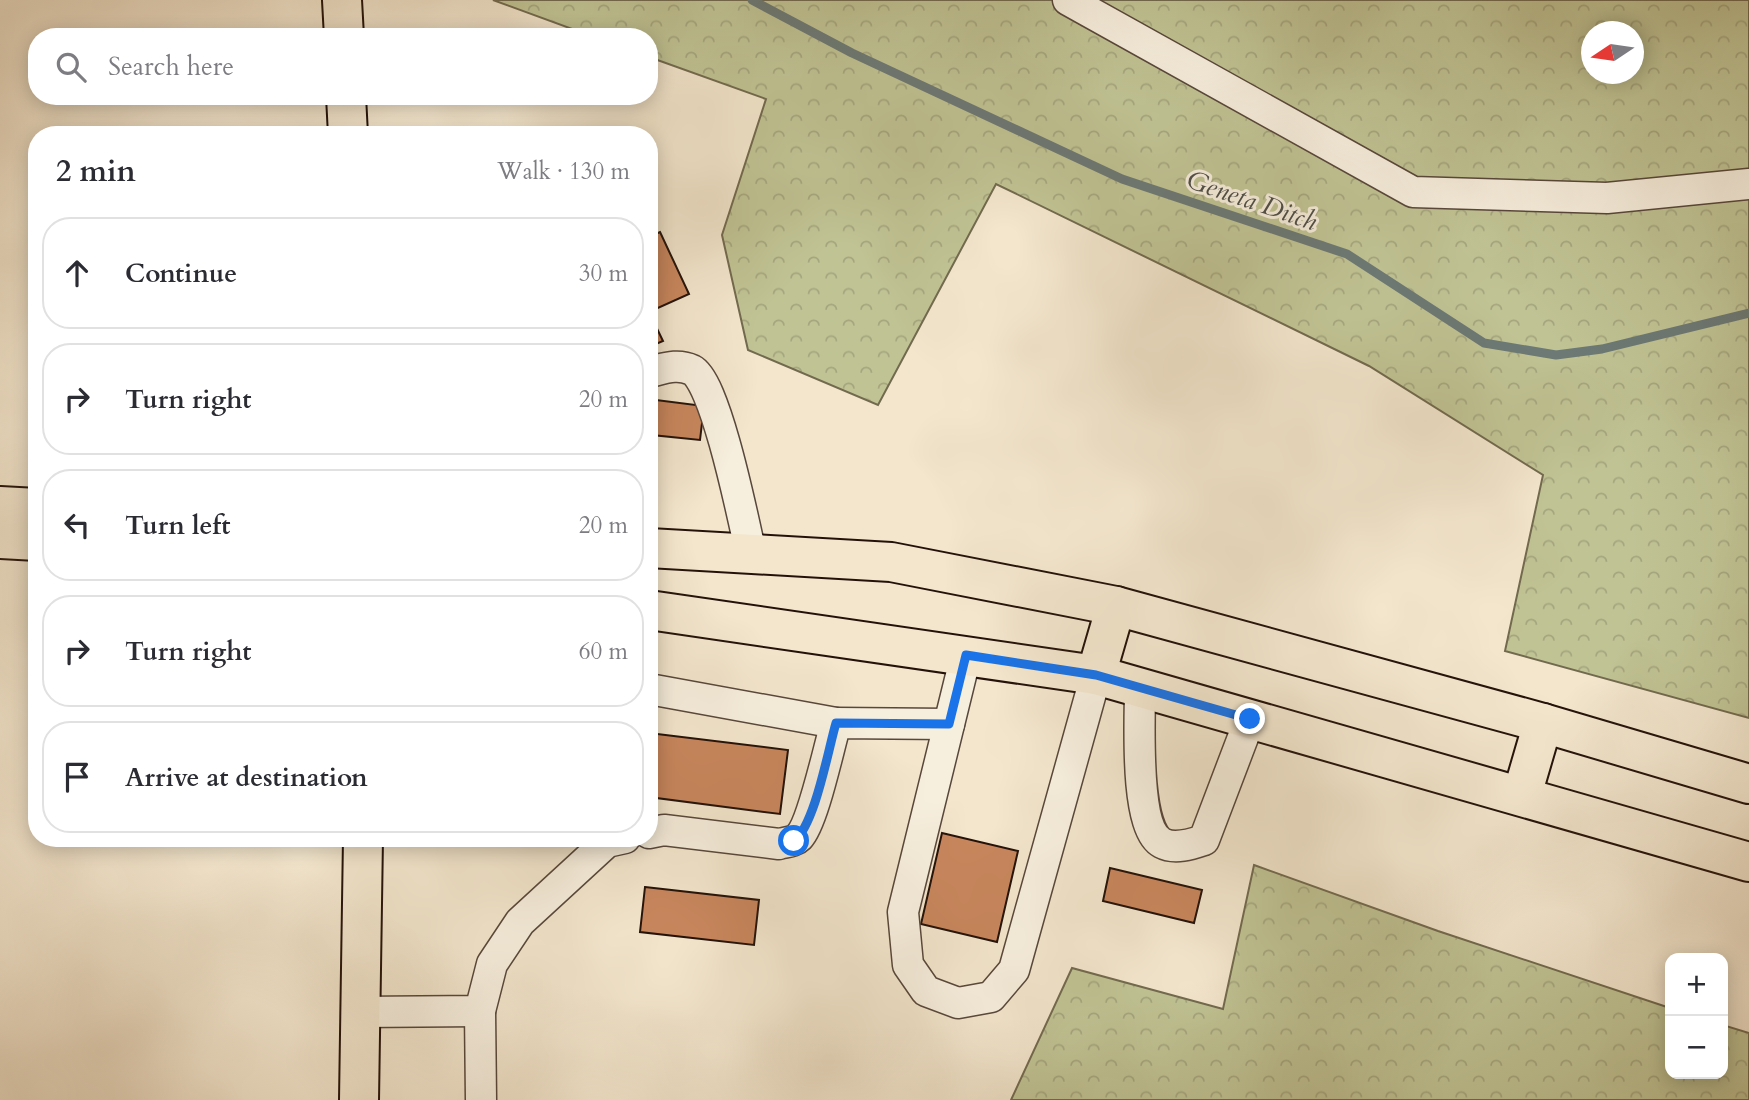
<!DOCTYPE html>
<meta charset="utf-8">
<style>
:root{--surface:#fff;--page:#f2f2f3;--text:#2b2b33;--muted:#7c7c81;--line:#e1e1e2}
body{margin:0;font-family:Cardo,serif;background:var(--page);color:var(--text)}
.controls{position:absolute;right:21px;bottom:21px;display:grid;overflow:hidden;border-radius:14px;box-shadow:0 4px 18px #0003}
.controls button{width:63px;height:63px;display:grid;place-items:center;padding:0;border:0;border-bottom:2px solid var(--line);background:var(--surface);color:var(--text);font:35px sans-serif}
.compass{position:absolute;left:1581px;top:21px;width:63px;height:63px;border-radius:50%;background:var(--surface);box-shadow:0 4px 18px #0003;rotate:257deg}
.stop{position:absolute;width:21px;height:21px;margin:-16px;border:5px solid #1a73e8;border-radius:50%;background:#fff}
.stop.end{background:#1a73e8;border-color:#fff;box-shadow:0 2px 7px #0008}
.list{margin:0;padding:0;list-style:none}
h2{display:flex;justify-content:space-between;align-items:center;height:91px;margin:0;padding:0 28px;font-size:30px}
h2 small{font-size:23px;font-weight:400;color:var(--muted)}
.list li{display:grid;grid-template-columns:46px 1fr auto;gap:21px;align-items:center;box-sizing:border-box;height:112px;margin:0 14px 14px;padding:0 14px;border:2px solid var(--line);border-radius:28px}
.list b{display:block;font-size:26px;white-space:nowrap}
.list em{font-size:23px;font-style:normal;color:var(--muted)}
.icon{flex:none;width:38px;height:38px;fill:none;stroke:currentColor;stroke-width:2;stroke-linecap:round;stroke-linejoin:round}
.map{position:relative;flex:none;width:1749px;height:1100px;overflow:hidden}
.search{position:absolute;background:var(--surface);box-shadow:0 4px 18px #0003;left:28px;top:28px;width:630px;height:77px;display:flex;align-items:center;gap:18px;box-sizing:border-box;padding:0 24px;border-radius:28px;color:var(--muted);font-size:26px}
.panel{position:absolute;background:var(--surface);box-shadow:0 4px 18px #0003;left:28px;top:126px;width:630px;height:721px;border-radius:28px}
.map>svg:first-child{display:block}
.forest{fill:url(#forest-crowns);stroke:#726a4f;stroke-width:2;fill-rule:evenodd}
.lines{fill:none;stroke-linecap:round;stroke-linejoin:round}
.stream{stroke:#6c7975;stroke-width:9}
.building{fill:#c8865d;stroke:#24120a;stroke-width:2}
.minor-casing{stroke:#58473b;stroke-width:33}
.major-casing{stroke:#24120a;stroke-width:42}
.minor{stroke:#f7efde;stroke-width:30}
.major{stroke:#f3e6cd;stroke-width:38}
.route{stroke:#1a73e8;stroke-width:9}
.labels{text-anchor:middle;stroke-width:6;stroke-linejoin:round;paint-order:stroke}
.water-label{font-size:26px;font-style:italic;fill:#4e4e48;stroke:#f7efde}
</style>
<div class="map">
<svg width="1749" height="1100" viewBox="0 0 1749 1100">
<defs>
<pattern id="forest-crowns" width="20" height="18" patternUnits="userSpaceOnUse" patternTransform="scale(1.75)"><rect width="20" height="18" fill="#c0c394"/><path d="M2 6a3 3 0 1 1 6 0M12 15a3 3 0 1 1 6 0" fill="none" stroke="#a5a67e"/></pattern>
</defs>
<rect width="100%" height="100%" fill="#f3e6cd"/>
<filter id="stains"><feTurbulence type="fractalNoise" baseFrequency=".00286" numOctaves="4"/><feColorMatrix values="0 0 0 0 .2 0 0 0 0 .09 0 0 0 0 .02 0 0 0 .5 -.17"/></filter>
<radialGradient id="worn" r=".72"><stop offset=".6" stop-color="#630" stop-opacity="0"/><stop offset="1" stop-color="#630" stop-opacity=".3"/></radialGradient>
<g class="forest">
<path d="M493,0H1749V718L1505,651L1543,475L1369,366L996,184L878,405L748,350L722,235L766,99L649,57V37H594ZM1592,32H1634V74H1592Z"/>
<path d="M1254,865L1438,931L1670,1008V1074H1723V1025L1749,1033V1100H1011L1072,968L1223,1009Z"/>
</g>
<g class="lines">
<path class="stream" d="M752,0L852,53L1122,179L1347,254L1484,343L1556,355L1602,349L1749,313"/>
</g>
<g class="building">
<path d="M660,232L689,294L649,312V237Z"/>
<path d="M649,312L663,341L649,347Z"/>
<path d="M656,400L704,406L700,440L652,435Z"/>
<path d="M649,733L788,750L780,814L649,797Z"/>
<path d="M942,833L1018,851L997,942L921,924Z"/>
<path d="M1110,868L1202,890L1194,923L1103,901Z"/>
<path d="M645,887L759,900L754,945L640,932Z"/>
</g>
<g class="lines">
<g class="minor-casing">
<g id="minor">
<path d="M1068,0L1413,192L1607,198L1749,184"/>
<path d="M649,372C663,369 677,363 692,370C716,382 744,523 751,554"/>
<path d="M966,655L903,912L908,965L926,991L958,1003L991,997L1014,970L1096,675"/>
<path d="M1140,688C1140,719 1134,828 1162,843C1175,850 1192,844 1204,840L1250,719"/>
<path d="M649,689L836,723"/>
<path d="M649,833L664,830L779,844C786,842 794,842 799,837C813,823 829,746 836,723L949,724"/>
<path d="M480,1011L481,1100"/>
<path d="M360,1012L480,1011L492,964L520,922L607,842L625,838"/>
</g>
</g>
<g class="major-casing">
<g id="major">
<path d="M342,0L344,37"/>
<path d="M346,96L348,135"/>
<path d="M0,506L37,508"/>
<path d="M0,539L37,541"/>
<path d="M649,548L891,562L1116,606L1543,723L1749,784"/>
<path d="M649,610L1096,675L1749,862"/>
<path d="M1096,675L1116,606"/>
<path d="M1522,795L1543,723"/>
<path d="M359,1100L363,838"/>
</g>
</g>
<use href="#minor" class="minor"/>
<use href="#major" class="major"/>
</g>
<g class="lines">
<path class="route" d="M794,841C815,825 828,750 836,723L949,724L966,655L1096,675L1250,719"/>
</g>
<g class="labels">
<g class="water-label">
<text transform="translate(1252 200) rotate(19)" y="9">Geneta Ditch</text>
</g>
</g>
<rect width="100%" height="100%" filter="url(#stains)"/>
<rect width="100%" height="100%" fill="url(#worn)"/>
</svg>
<div class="controls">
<button>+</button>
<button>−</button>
</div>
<svg class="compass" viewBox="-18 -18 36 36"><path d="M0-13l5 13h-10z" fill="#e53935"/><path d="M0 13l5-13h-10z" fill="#7c7c81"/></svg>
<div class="stop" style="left:794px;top:841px"></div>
<div class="stop end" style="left:1250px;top:719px"></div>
<div class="search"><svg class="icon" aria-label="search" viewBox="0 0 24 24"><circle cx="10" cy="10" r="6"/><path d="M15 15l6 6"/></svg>Search here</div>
<section class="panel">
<h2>2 min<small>Walk · 130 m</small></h2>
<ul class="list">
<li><svg class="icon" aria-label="ahead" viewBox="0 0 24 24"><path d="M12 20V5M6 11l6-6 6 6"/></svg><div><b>Continue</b></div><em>30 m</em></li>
<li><svg class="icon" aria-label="right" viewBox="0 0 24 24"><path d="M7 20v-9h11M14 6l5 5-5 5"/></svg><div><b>Turn right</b></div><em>20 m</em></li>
<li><svg class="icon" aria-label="left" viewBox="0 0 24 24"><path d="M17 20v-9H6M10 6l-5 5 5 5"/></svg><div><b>Turn left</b></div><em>20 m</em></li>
<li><svg class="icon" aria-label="right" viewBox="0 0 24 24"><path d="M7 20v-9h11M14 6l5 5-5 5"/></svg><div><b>Turn right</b></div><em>60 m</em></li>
<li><svg class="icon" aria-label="arrive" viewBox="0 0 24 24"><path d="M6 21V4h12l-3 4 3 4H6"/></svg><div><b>Arrive at destination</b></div></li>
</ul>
</section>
</div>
